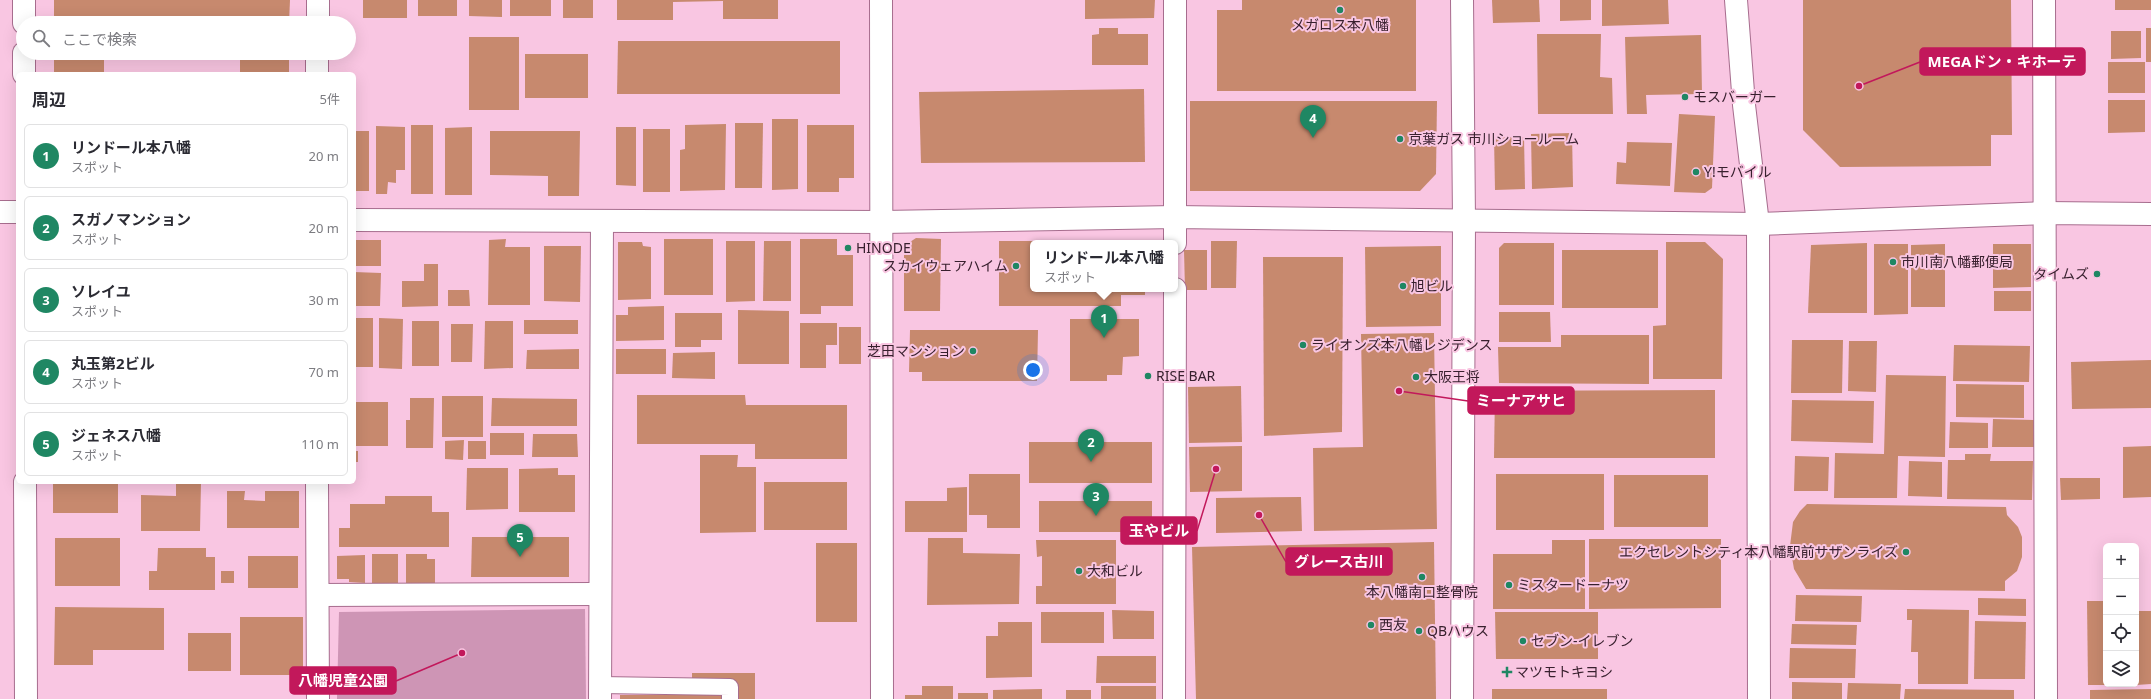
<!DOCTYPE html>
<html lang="ja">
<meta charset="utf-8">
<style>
:root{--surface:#fff;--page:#f7f7f7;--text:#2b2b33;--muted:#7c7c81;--line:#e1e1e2;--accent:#1f8763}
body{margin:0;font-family:"Noto Sans","Noto Sans JP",sans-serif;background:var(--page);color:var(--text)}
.controls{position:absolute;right:12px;bottom:12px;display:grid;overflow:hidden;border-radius:6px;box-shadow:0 4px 16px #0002}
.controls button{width:36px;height:36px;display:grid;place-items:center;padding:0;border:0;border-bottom:1px solid var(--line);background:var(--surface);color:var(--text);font:20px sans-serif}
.you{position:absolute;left:1033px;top:370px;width:14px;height:14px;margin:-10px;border:3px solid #fff;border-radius:50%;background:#1a73e8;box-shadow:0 0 0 6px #1a73e833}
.badge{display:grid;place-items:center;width:26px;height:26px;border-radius:50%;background:var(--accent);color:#fff;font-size:13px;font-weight:700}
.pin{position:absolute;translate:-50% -33px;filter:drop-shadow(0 1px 2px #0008)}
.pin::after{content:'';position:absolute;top:21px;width:14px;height:12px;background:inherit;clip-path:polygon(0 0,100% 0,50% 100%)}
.popup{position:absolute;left:1030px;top:240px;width:148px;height:52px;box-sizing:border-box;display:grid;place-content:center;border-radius:6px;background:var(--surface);filter:drop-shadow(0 1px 3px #0005);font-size:13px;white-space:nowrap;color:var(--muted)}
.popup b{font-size:15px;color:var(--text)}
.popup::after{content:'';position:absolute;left:50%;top:100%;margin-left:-8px;border:8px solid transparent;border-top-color:var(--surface)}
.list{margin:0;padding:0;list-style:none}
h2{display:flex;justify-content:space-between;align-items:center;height:52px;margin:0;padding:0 16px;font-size:17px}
h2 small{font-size:13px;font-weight:400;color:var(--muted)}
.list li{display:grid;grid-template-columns:26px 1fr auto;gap:12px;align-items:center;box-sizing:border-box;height:64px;margin:0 8px 8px;padding:0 8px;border:1px solid var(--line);border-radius:6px}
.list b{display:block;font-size:15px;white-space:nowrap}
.list p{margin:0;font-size:13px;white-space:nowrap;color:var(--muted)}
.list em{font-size:13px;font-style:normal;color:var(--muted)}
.icon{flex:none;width:22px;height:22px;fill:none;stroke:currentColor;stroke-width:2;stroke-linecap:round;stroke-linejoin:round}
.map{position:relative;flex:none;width:2151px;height:699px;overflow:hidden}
.search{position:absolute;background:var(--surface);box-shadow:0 4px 16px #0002;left:16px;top:16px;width:340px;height:44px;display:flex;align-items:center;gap:10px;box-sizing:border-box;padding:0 14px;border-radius:22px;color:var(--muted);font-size:15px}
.panel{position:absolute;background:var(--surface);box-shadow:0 4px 16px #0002;left:16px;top:72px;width:340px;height:412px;border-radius:6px}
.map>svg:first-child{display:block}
.green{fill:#ce95b5}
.building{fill:#c7896e}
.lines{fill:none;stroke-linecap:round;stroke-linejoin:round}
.lane-casing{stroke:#a76d8e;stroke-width:18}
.street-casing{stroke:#a76d8e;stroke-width:24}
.secondary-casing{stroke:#a76d8e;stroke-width:24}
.lane{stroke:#fff;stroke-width:16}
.street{stroke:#fff;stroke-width:22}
.secondary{stroke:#fff;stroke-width:22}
.poi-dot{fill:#1f8763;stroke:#f9c6e2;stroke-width:1.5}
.labels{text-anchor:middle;stroke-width:4;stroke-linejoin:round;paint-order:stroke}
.poi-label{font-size:14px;fill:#38202e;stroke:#f9c6e2;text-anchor:start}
.leader{fill:none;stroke:#c2185b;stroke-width:1.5}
.callout-dot{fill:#c2185b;stroke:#f9c6e2;stroke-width:1.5}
.callout{fill:#c2185b;stroke:#c2185b;stroke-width:1.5}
.callout-label{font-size:15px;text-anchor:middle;font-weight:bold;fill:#fff}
</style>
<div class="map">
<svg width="2151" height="699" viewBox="0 0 2151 699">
<rect width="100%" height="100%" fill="#f9c6e2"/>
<path class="green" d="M585,609L586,699H337L339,612Z"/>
<g class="building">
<path d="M54,0H290L289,23H54Z"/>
<rect x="363" y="0" width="44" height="18"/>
<rect x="418" y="0" width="39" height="16"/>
<path d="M469,0H502V17L469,16Z"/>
<rect x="510" y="0" width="41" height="16"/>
<rect x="563" y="0" width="30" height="18"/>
<path d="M617,0H778V19H723V1L673,2V20H617Z"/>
<path d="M1085,0H1155L1154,18L1085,19Z"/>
<path d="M1242,0H1416V91H1217V10H1242Z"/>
<path d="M1492,0H1539L1540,22L1493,23Z"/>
<path d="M1560,0H1591V20L1560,21Z"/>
<path d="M1602,0H1668L1669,24L1602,26Z"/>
<path d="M1803,0H2011L2012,135H1991V166L1840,167L1803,130Z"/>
<rect x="2115" y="0" width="36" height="10"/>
<path d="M1099,28H1118V34H1148V65H1092V35L1099,34Z"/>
<rect x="2146" y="28" width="5" height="34"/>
<path d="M2111,31H2141V58L2111,59Z"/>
<path d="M1537,34H1601L1600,77L1612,78L1613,114H1538Z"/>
<path d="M1701,35L1702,94L1646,95L1647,114H1627L1625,37Z"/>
<rect x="469" y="37" width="50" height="73"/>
<path d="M618,41H840V94H617Z"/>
<path d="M54,53H116V56H104V74H54Z"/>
<path d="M232,53H289V74H240V55H232Z"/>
<rect x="525" y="54" width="63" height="44"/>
<rect x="2108" y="62" width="37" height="31"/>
<path d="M1144,89L1145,162L921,163L919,92Z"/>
<path d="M2108,100H2145V132L2108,133Z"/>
<path d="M1190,101H1437L1436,174L1420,191H1190Z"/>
<path d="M1679,114L1715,116L1712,188L1705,193L1674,192Z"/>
<path d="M772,119H798V189L772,190Z"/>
<path d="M735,123H763L762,188H735Z"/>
<path d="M726,124L725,190L680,191V150L685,149V125Z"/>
<rect x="411" y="125" width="22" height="69"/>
<path d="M807,125H854V178H839V192H807Z"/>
<path d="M376,126L405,127V170H396V183L388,182L387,194H376Z"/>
<path d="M472,127V195H445V128Z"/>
<path d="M616,127H636V186L616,185Z"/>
<rect x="643" y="129" width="27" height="63"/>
<rect x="354" y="131" width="15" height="60"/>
<path d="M490,131H580L579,196H548V176L490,175Z"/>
<path d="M1572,133L1573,187L1532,189L1531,134Z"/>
<path d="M1494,137H1524L1525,189L1495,190Z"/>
<path d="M1627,142L1672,143L1670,186L1616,184L1617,162L1626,163Z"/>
<path d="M916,238L941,239L940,311H904V246Z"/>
<path d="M506,239L505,247H530V305H488L489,240Z"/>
<rect x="664" y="239" width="49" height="56"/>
<path d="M800,239H837V255H853V306H821V314H800Z"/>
<rect x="354" y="240" width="27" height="26"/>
<path d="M726,241H755V301L726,302Z"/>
<path d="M764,241H791V301H763Z"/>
<path d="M999,241H1145V243H1033V289H1145V295H1121V306H999Z"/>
<path d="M1211,241H1237L1236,288H1211Z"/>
<path d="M618,242H642L643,246L651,247V299L618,300Z"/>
<path d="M1666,242H1705L1723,259L1722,379H1653V326L1666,325Z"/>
<path d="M1504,243H1554V305H1499V248Z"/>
<path d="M1867,243V313H1808L1811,245Z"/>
<path d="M1874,244H1908V314L1874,315Z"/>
<path d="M1945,244V307H1911V245Z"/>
<path d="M1993,244H2031V287L1993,288Z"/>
<path d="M544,246H581L580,302L544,301Z"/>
<path d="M1441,246V326L1366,327L1365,247Z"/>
<path d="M1184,250H1207V290H1185Z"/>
<rect x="1562" y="250" width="96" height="58"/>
<path d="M1263,257H1343L1342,432L1264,436Z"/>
<path d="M424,264H438V306L402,307V281H424Z"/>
<path d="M354,272L381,273L380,306H354Z"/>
<path d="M448,290H469L470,306H448Z"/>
<rect x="1994" y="291" width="37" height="20"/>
<path d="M664,306V340L616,341V315H628V307Z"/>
<path d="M738,310L789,311V364H738Z"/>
<path d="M1499,312H1550L1551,342H1499Z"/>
<path d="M675,313H722V340H701V347H675Z"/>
<rect x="354" y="318" width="19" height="49"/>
<path d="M379,318L403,319L402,369L379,368Z"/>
<path d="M1070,319H1139V356L1123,357L1122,375H1107V381H1070Z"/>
<rect x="524" y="320" width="54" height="14"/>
<rect x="412" y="321" width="27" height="45"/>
<path d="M485,321H513V368L484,369Z"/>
<path d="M800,323H837V345H826V368H800Z"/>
<path d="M451,324H473L472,362H451Z"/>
<rect x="839" y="327" width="22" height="37"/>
<path d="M910,330H1038L1037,381H922V372H909Z"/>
<path d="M1434,333L1437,529L1314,531L1313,448L1363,447L1361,334Z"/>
<path d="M1561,335H1649V384L1499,383L1498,347H1561Z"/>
<path d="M1792,340H1843L1842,393H1791Z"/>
<path d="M1849,341H1877L1876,392L1848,391Z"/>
<path d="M1954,345L2030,346L2029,382L1953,381Z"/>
<path d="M579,349V369H526L527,350Z"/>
<rect x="616" y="349" width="50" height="25"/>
<path d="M715,352V379L672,378L673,353Z"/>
<path d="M2151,360V408L2072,409L2071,362Z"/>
<path d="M1886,375L1946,376L1945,457L1898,456L1897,498H1834L1835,453L1884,454Z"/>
<path d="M1956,384L2024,385V418L1956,417Z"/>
<path d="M1241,386L1242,442L1189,443L1188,387Z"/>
<path d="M1715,390V458H1494L1495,391Z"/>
<path d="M637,395H745L746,405H847V459H755V444H637Z"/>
<rect x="442" y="396" width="41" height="41"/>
<path d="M410,398H434L433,448H406V420H410Z"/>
<path d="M492,398L577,399V426H491Z"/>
<path d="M1792,400L1874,401L1873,443L1791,441Z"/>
<rect x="354" y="402" width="34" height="44"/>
<path d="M1993,419L2035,420L2034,447H1992Z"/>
<path d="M1950,422L1988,423V448H1949Z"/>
<rect x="490" y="433" width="34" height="22"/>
<path d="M533,434H577L578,457H532Z"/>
<path d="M464,440L463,460L445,459V441Z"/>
<rect x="468" y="441" width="18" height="18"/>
<rect x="1029" y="442" width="123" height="41"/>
<path d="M1242,446V491L1190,492L1189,447Z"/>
<path d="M2151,446V497L2123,498V447Z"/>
<rect x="354" y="451" width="4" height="11"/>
<path d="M1965,454H1991L1990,461H2033L2032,500L1947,499L1948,460H1965Z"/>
<path d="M700,455H738L737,467H756V532L700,533Z"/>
<path d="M1795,456L1829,457L1828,491H1794Z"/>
<path d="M1909,461L1942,462V497L1908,496Z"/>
<path d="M467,468H508V509L466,510Z"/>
<path d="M558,468V475H575V512H519V469Z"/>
<path d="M969,474H1020V528H987V515H969Z"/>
<rect x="1496" y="474" width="108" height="56"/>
<rect x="1614" y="475" width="94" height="52"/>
<path d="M2060,478H2100V499L2061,500Z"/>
<rect x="53" y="482" width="65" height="31"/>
<rect x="764" y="482" width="83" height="48"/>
<path d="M176,483H201L200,531H141V495L176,496Z"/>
<path d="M967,487V532H905V501H947V488Z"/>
<path d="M227,491H245L244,500L265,501V491H299V528H227Z"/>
<path d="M385,496H432V512H449V547H339V528H350V504H385Z"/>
<path d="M1301,497L1302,531L1216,533V498Z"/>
<rect x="1039" y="501" width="113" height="31"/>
<path d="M1807,504L2006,507L2007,515L2018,527L2022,537V557L2017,571L2005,581V591L1806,589L1794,569L1790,546L1793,522L1800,511Z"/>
<path d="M472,537H569V577H471Z"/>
<rect x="55" y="538" width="65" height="48"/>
<path d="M928,538H963V553L1020,554L1019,604L927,605Z"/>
<path d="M1589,539H1721V608L1589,609Z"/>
<path d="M1036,540H1116V604H1036V586H1042V556L1037,557Z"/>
<path d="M1552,540H1585V609H1493V554H1552Z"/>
<path d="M1434,542L1436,699H1196L1192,547Z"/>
<rect x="816" y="543" width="41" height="79"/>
<path d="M158,548H206V557H215V590H149V571H157Z"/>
<path d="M372,554H398V585L372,584Z"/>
<path d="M406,554H427V559H435V585H406Z"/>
<path d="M365,555V583L349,582V579H337V556Z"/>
<rect x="248" y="556" width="50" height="32"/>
<rect x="221" y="571" width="13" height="12"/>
<path d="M1796,595L1862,596L1861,622L1795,621Z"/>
<path d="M1978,598L2026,599V616L1978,615Z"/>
<path d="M2087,601H2106V685H2088Z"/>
<path d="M55,607L164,608V650H93V665H54Z"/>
<path d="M1907,609L1969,610L1968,684H1918V652H1911L1912,620H1907Z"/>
<path d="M1112,610L1154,611V639H1113Z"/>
<path d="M2136,611H2151V684L2136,685Z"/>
<rect x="1041" y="612" width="63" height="31"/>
<path d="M1495,612H1598V659H1496Z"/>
<rect x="240" y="617" width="63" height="58"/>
<path d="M1975,621L2026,622L2025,679H1974Z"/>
<path d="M998,622H1032V677L986,678V636H998Z"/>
<path d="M1792,624L1857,625L1856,645L1791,644Z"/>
<rect x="188" y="633" width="43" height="38"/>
<path d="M1790,648L1856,649L1855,678H1789Z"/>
<path d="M1097,656H1156V683H1096Z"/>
<path d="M692,673H755V699H620V695H692Z"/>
<path d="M1792,682L1842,683V699H1792Z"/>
<path d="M1848,683L1901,684L1900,699H1847Z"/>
<path d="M922,686H953V699H905V695H922Z"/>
<rect x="1101" y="686" width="55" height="13"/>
<path d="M1042,689V699H993V690Z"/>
<rect x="1492" y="689" width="115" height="10"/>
<path d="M1905,689L2014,690V699H1904Z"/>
<path d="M2151,689V699H2090V690Z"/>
<rect x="1066" y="690" width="25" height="9"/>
<rect x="958" y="693" width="30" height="6"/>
</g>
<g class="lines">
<g class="lane-casing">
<path id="lane" d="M600,685L730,687V699"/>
</g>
<g class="street-casing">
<g id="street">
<path d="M881,0L882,699"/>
<path d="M2044,0L2046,699"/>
<path d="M318,23V0"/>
<path d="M317,74V53"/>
<path d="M0,212H18"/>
<path d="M1175,243V0"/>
<path d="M317,482L318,699"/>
<path d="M318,595L599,594"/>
<path d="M600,699L602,221"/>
<path d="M1174,699L1175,289"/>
</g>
</g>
<g class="secondary-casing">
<g id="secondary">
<path d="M1736,0L1744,105L1758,224L1759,699"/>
<path d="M24,23V0"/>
<path d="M24,74V53"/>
<path d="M354,220L882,222L1175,217L1758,224L2044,213L2151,214"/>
<path d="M25,482L26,699"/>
<path d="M1462,699L1464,221L1462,0"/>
</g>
</g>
<use href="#lane" class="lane"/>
<use href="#street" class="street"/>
<use href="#secondary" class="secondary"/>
</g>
<g class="poi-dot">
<circle cx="1340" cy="10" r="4"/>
<circle cx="1685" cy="97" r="4"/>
<circle cx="1400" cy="139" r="4"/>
<circle cx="1696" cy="172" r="4"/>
<circle cx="848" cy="248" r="4"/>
<circle cx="1893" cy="262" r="4"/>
<circle cx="1016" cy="266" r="4"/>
<circle cx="2097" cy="274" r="4"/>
<circle cx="1403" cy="286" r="4"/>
<circle cx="1303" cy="345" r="4"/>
<circle cx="973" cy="351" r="4"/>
<circle cx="1148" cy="376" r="4"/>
<circle cx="1416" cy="377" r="4"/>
<circle cx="1906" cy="552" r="4"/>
<circle cx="1079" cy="571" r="4"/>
<circle cx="1422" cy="577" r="4"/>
<circle cx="1509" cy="585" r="4"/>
<circle cx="1371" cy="625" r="4"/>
<circle cx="1419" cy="631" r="4"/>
<circle cx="1523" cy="641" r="4"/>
<path d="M1505 666h4v4h4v4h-4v4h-4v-4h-4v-4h4z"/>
</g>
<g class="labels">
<g class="poi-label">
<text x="1340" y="30" text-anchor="middle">メガロス本八幡</text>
<text x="1693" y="102">モスバーガー</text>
<text x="1408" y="144">京葉ガス 市川ショールーム</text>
<text x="1704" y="177">Y!モバイル</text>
<text x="856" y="253">HINODE</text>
<text x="1901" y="267">市川南八幡郵便局</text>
<text x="1008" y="271" text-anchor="end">スカイウェアハイム</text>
<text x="2089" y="279" text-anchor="end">タイムズ</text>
<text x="1411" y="291">旭ビル</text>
<text x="1311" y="350">ライオンズ本八幡レジデンス</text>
<text x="965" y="356" text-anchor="end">芝田マンション</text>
<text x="1156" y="381">RISE BAR</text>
<text x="1424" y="382">大阪王将</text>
<text x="1898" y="557" text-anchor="end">エクセレントシティ本八幡駅前サザンライズ</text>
<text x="1087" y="576">大和ビル</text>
<text x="1517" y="590">ミスタードーナツ</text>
<text x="1422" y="597" text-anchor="middle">本八幡南口整骨院</text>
<text x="1379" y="630">西友</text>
<text x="1427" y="636">QBハウス</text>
<text x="1531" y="646">セブン-イレブン</text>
<text x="1515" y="677">マツモトキヨシ</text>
</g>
</g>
<path class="leader" d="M1859 86L1920 62M1399 391L1468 401M1216 469L1197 531M1259 515L1286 562M462 653L396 681"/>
<g class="callout-dot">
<circle cx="1859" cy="86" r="4"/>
<circle cx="1399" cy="391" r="4"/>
<circle cx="1216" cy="469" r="4"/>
<circle cx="1259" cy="515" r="4"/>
<circle cx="462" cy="653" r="4"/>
</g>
<g class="callout">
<rect x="1920" y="48" width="165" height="27" rx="4"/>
<rect x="1468" y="387" width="106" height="27" rx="4"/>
<rect x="1121" y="517" width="76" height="27" rx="4"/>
<rect x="1286" y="548" width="106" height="27" rx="4"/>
<rect x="290" y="667" width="106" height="27" rx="4"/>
</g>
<g class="callout-label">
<text x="2002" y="67">MEGAドン・キホーテ</text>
<text x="1521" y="406">ミーナアサヒ</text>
<text x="1159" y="536">玉やビル</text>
<text x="1339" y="567">グレース古川</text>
<text x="343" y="686">八幡児童公園</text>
</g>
</svg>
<div class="controls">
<button>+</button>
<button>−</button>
<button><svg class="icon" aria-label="locate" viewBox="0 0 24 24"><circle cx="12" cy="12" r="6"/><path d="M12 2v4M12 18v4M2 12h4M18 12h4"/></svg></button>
<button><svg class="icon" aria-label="layers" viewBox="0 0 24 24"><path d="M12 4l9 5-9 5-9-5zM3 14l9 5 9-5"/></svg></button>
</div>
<div class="you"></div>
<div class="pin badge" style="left:1104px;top:338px">1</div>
<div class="popup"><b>リンドール本八幡</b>スポット</div>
<div class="pin badge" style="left:1091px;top:462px">2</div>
<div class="pin badge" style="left:1096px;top:516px">3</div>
<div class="pin badge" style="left:1313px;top:138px">4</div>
<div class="pin badge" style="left:520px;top:557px">5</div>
<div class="search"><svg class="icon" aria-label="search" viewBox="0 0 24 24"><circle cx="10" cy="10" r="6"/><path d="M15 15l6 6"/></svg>ここで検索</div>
<section class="panel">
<h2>周辺<small>5件</small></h2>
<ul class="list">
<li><span class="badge">1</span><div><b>リンドール本八幡</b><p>スポット</p></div><em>20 m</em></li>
<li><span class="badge">2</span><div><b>スガノマンション</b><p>スポット</p></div><em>20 m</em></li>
<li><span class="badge">3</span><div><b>ソレイユ</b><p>スポット</p></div><em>30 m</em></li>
<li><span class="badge">4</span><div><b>丸玉第2ビル</b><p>スポット</p></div><em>70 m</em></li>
<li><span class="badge">5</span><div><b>ジェネス八幡</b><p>スポット</p></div><em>110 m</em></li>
</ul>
</section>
</div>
